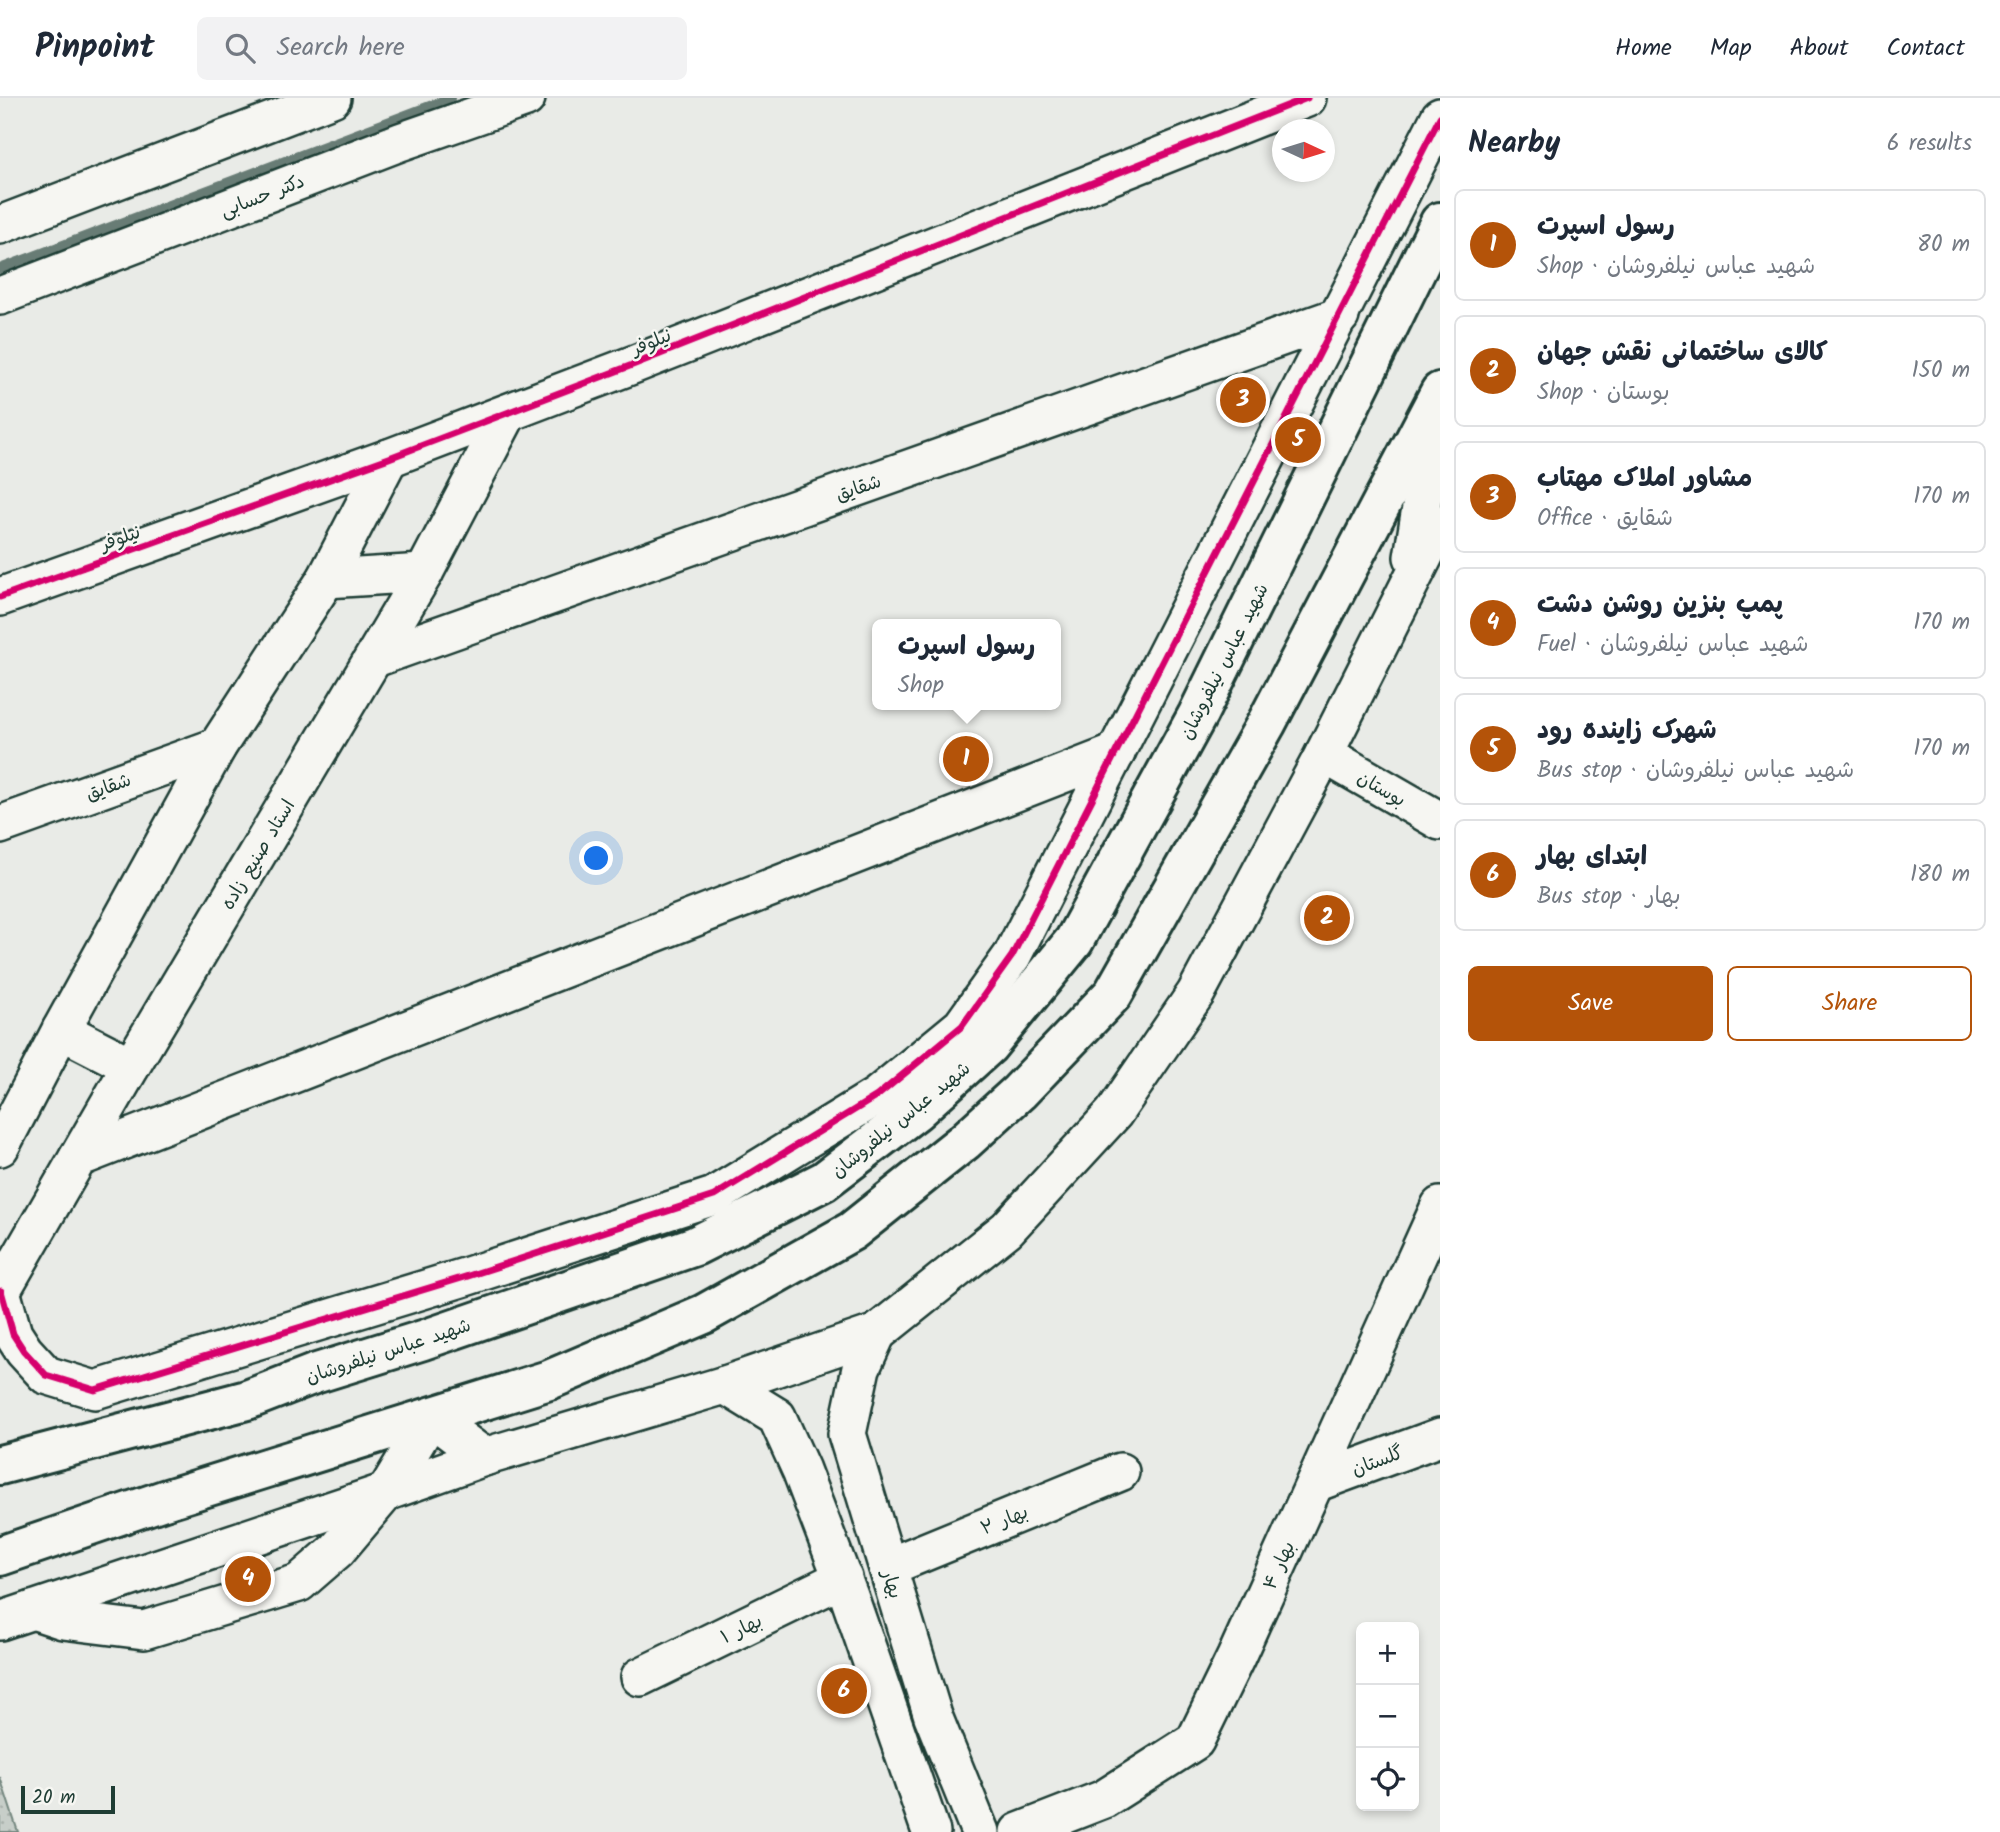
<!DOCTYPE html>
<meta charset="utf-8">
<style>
:root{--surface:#fff;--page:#f2f2f3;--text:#1f2937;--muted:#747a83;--line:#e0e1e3;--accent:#b45309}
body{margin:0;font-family:Kalam,"Playpen Sans Arabic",sans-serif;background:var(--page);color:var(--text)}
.controls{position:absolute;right:21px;bottom:21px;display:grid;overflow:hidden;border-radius:10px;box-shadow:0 4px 10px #0003}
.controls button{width:63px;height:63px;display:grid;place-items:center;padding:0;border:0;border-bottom:2px solid var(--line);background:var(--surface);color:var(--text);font:35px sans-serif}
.compass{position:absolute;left:1272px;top:21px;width:63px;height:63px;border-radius:50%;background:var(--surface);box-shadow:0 4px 10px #0003;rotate:94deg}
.scale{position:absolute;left:21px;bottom:18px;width:94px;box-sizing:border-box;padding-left:7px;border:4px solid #1f3d34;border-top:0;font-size:19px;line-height:24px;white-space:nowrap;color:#1f3d34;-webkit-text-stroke:5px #f6f6f2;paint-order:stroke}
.you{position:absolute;left:597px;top:761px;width:24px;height:24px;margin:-18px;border:5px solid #fff;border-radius:50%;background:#1a73e8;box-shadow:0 0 0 10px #1a73e833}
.badge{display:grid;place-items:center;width:46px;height:46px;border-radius:50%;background:var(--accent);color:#fff;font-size:23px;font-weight:700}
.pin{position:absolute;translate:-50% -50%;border:4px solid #fff;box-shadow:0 2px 7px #0006}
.popup{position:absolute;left:872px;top:521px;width:189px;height:91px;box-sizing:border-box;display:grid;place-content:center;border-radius:10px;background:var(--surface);filter:drop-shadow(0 2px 5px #0005);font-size:23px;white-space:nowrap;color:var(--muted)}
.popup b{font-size:26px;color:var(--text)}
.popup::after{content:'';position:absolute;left:50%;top:100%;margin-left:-14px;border:14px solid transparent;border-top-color:var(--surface)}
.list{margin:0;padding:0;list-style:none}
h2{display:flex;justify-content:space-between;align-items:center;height:91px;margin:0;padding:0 28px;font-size:30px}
h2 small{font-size:23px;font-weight:400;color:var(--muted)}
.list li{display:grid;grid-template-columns:46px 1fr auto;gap:21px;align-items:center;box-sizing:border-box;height:112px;margin:0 14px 14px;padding:0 14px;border:2px solid var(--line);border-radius:10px}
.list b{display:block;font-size:26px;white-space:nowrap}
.list p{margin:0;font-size:23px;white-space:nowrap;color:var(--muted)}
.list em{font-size:23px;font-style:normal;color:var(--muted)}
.actions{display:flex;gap:14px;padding:21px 28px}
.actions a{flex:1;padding:16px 0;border:2px solid var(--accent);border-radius:10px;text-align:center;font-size:24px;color:var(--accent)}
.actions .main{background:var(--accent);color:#fff}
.icon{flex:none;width:38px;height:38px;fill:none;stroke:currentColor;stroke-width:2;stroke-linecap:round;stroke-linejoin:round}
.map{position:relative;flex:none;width:1440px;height:1734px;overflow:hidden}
header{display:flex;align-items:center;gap:42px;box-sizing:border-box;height:98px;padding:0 35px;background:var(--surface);border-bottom:2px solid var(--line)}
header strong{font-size:33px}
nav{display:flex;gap:38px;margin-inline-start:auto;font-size:24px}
.search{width:490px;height:63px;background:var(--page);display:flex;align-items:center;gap:18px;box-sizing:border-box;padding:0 24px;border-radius:10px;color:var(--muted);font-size:26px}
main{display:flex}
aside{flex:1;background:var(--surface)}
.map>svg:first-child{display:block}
.park{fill:url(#park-dots);stroke:#73867e;stroke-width:2}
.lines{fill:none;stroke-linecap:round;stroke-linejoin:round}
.stream{stroke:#687c75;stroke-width:10}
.minor-casing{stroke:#1f3d34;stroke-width:42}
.major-casing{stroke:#1f3d34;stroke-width:44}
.minor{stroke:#f6f6f2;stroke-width:37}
.major{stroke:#f6f6f2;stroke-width:38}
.cycleway-casing{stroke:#f6f6f2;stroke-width:11}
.cycleway{stroke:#d6006c;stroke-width:7}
.labels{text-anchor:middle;stroke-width:5;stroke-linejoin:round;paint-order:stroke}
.street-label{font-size:19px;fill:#1f3d34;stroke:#f6f6f2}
</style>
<header>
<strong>Pinpoint</strong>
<div class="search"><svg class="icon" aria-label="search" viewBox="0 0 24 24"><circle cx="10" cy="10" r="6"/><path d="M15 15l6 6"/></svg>Search here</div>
<nav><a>Home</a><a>Map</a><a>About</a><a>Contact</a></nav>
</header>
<main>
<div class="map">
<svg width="1440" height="1734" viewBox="0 0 1440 1734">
<defs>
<pattern id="park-dots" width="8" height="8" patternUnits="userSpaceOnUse" patternTransform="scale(1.75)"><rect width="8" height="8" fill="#c7cec9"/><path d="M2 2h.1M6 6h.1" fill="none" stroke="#aab2ad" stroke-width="1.8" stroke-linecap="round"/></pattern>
</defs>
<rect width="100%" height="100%" fill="#e9ebe7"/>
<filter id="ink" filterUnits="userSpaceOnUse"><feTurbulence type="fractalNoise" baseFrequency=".0143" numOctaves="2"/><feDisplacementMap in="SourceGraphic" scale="14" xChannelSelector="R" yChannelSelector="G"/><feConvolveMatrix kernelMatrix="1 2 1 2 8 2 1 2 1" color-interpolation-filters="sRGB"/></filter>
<g filter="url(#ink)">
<path class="park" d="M0,1679L18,1734H0Z"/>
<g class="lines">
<path class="stream" d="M0,171L451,0"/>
<g class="minor-casing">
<g id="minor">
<path d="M0,127L332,0"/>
<path d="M0,198L400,44L526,0"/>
<path d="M1413,459L1438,305"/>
<path d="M326,481L424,475"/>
<path d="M0,499L389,360L635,266L1307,0"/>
<path d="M375,560L1340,218"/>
<path d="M1324,656L1440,723"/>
<path d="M0,727L217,649"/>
<path d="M61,932L131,968"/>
<path d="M0,1049L61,932L217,649L326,481L389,360"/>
<path d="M78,1060L1116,655"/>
<path d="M1,1193L13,1236L24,1253L46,1277L95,1292L465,1179L714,1098L877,998L962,928L1012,858L1440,19"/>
<path d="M0,1195L131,968L424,475L508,315"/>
<path d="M877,1235L861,1270L847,1336L933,1618L980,1734"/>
<path d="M725,1287L777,1319L801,1372L849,1498L931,1734"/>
<path d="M1315,1385L1440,1339"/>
<path d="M888,1469L1120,1374"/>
<path d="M33,1512L63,1522L144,1532L299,1485L337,1452L386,1394L431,1319L484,1359"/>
<path d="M0,1523L386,1394L484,1359L725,1287L877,1235L1007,1131L1114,1015L1196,895L1324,656L1440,426"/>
<path d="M640,1579L843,1480"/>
<path d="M1019,1734L1104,1701L1195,1643L1236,1559L1440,1108"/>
</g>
</g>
<g class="major-casing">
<g id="major">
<path d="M0,1367L247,1302L314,1276L423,1242L695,1148L824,1083L916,1013L988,948L1074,843L1198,616L1440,124"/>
<path d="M0,1458L164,1402L549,1282L704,1216L852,1133L965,1043L1019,994L1113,896L1266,626L1440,294"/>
</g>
</g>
<use href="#minor" class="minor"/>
<use href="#major" class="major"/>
<g class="cycleway-casing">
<g id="cycleway">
<path d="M0,499L389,360L635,266L1307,0"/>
<path d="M1,1193L13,1236L24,1253L46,1277L95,1292L465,1179L714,1098L877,998L962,928L1012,858L1440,19"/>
</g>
</g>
<use href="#cycleway" class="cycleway"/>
</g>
</g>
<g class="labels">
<g class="street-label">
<text transform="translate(262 97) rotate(-21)" y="7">دکتر حسابی</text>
<text transform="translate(651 243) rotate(-22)" y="7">نیلوفر</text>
<text transform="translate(858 389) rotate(-19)" y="7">شقایق</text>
<text transform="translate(120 439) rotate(-20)" y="7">نیلوفر</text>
<text transform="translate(1223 563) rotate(-63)" y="7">شهید عباس نیلفروشان</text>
<text transform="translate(108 688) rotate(-20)" y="7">شقایق</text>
<text transform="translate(1382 690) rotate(30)" y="7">بوستان</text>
<text transform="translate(257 756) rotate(-59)" y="7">استاد صنیع زاده</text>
<text transform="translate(900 1021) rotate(-39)" y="7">شهید عباس نیلفروشان</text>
<text transform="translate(388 1252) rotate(-18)" y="7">شهید عباس نیلفروشان</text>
<text transform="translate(1377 1362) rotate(-20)" y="7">گلستان</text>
<text transform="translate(1004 1421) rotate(-22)" y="7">بهار ۲</text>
<text transform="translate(1278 1467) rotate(-66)" y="7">بهار ۴</text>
<text transform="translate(893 1486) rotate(73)" y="7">بهار</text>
<text transform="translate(741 1530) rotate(-26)" y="7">بهار ۱</text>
</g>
</g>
</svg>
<div class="controls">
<button>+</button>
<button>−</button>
<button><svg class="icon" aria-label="locate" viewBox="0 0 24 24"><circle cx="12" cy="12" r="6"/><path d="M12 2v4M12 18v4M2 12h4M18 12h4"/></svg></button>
</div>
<svg class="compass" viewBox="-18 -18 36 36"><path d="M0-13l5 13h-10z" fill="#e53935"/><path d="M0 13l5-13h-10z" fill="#747a83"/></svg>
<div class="scale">20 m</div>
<div class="you"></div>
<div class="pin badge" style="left:966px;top:661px">1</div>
<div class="popup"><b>رسول اسپرت</b>Shop</div>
<div class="pin badge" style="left:1327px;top:820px">2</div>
<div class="pin badge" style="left:1243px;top:302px">3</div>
<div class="pin badge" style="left:248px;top:1481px">4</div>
<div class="pin badge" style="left:1298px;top:342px">5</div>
<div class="pin badge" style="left:844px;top:1593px">6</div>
</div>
<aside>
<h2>Nearby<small>6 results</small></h2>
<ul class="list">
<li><span class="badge">1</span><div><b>رسول اسپرت</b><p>Shop · شهید عباس نیلفروشان</p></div><em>80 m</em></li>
<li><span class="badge">2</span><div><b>کالای ساختمانی نقش جهان</b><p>Shop · بوستان</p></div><em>150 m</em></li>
<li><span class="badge">3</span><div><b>مشاور املاک مهتاب</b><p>Office · شقایق</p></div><em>170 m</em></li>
<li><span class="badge">4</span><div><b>پمپ بنزین روشن دشت</b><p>Fuel · شهید عباس نیلفروشان</p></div><em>170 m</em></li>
<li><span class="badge">5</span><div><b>شهرک زاینده رود</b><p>Bus stop · شهید عباس نیلفروشان</p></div><em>170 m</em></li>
<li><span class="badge">6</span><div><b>ابتدای بهار</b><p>Bus stop · بهار</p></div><em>180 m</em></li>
</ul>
<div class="actions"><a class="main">Save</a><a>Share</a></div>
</aside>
</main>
